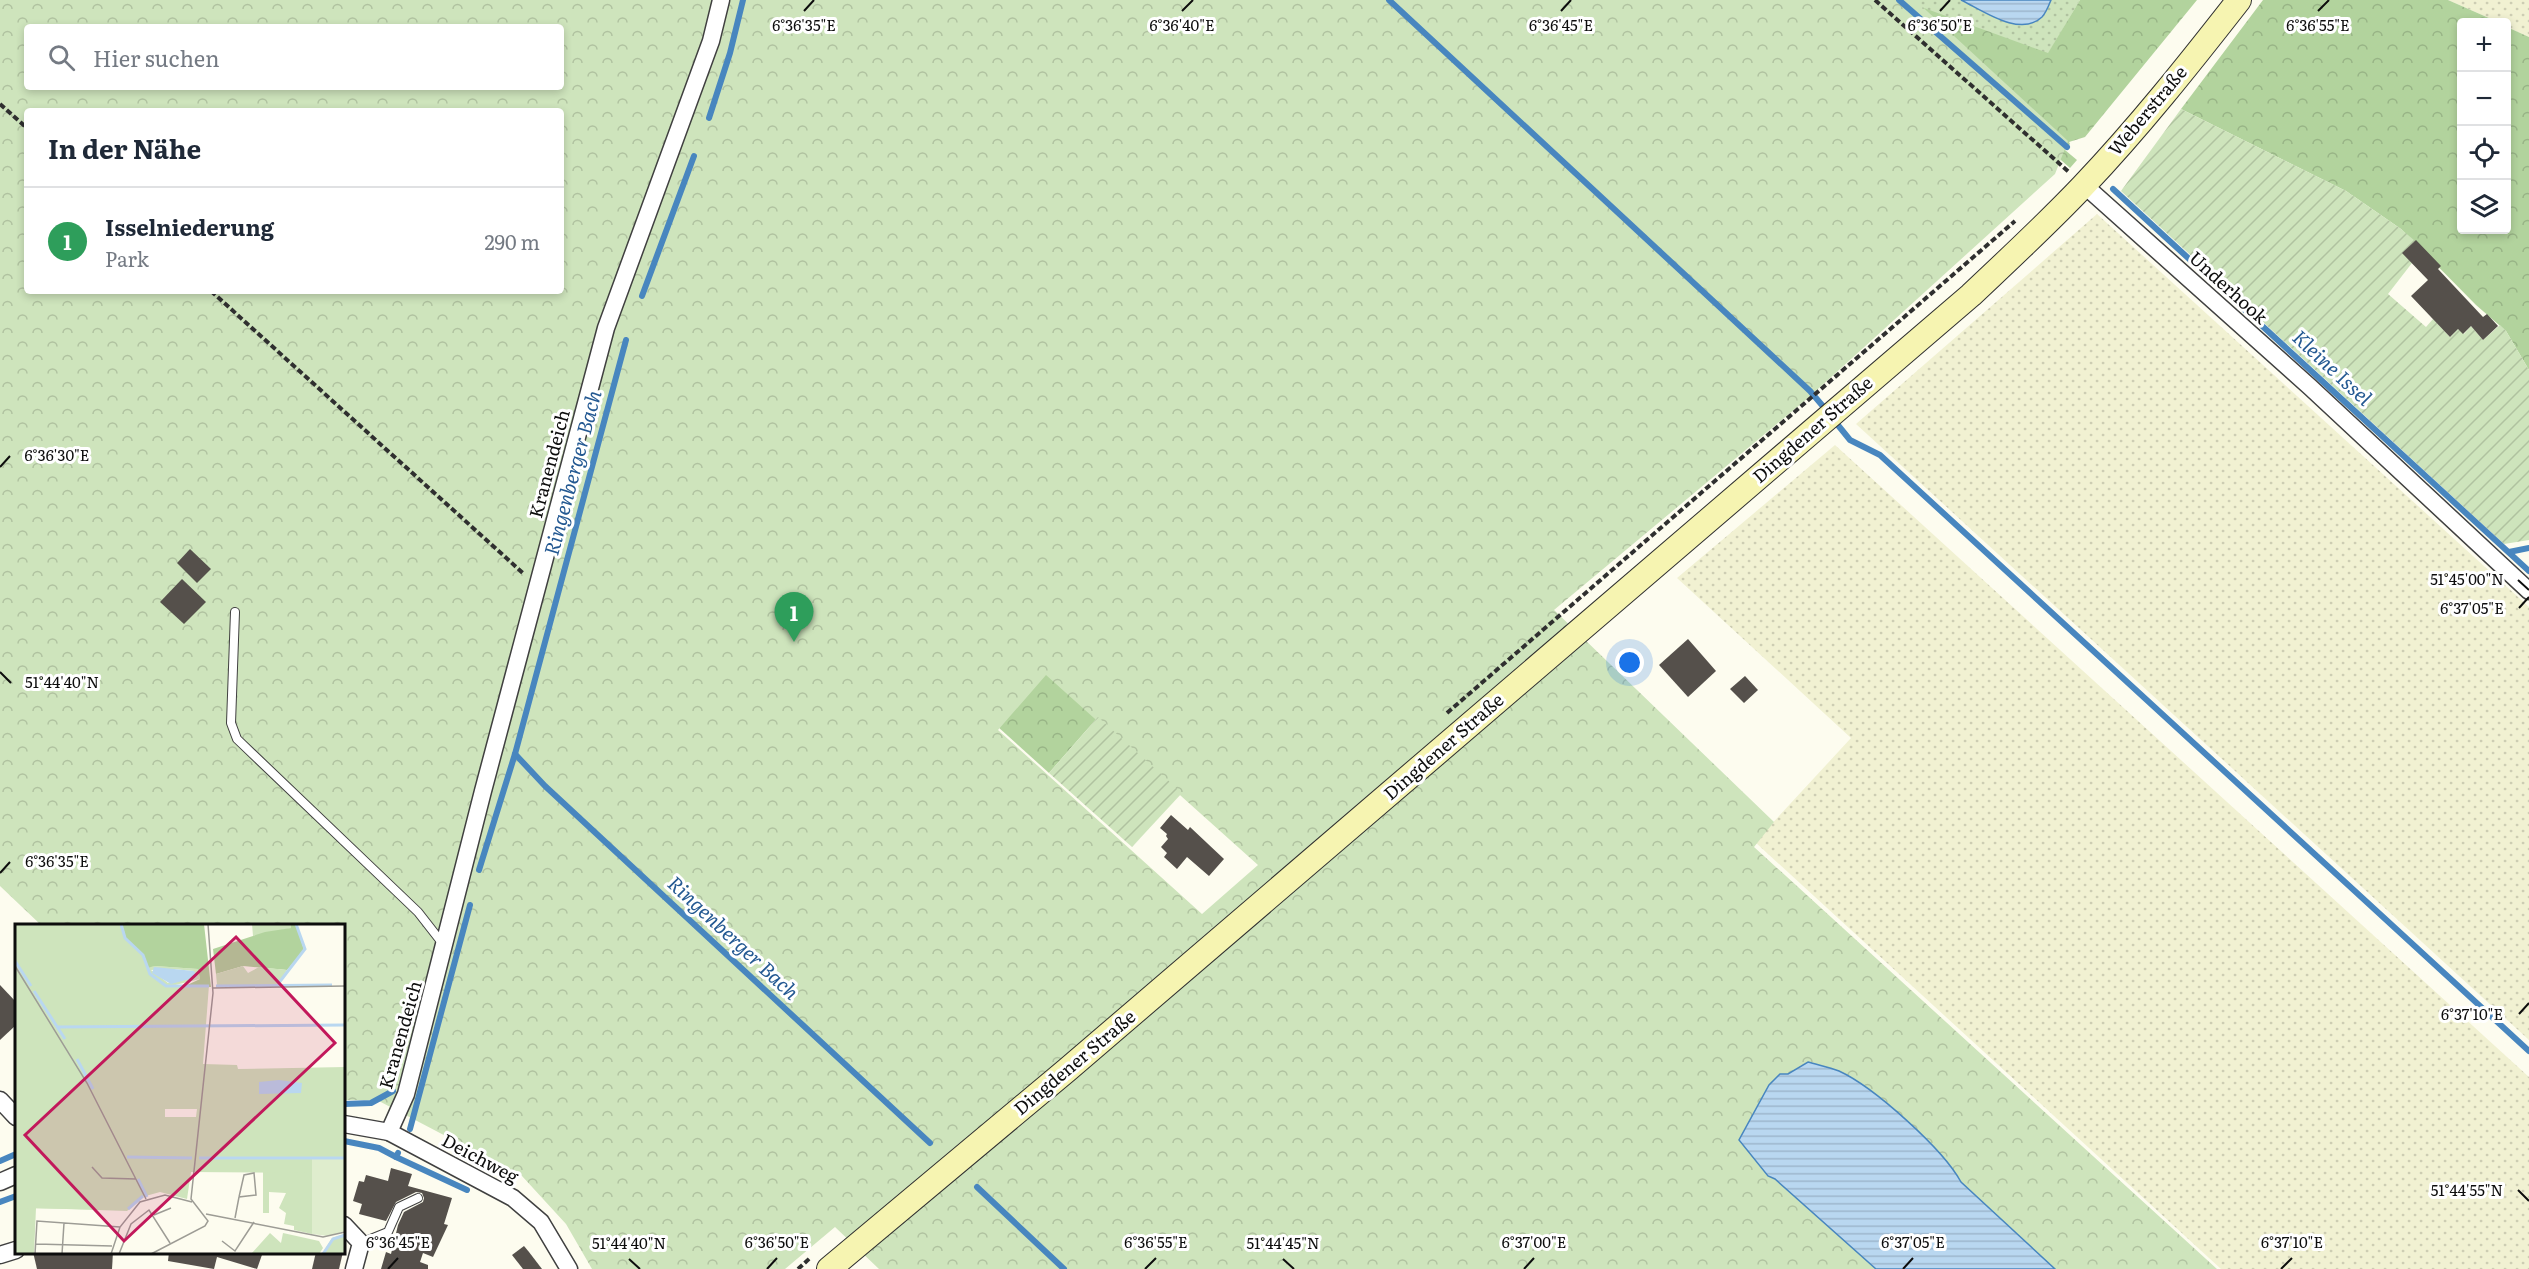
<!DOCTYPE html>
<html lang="de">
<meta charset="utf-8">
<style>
:root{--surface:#fff;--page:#f6f6f7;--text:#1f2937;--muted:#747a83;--line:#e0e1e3;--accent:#af3834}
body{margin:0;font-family:Literata,serif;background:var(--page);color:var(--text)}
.controls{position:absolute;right:18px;top:18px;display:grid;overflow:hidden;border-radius:6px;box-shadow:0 3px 9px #0003}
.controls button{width:54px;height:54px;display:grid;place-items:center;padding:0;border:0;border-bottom:2px solid var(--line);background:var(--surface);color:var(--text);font:30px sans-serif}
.you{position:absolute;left:1630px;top:663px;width:21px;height:21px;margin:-15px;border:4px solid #fff;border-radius:50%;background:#1a73e8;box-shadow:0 0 0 9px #1a73e833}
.badge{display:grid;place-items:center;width:39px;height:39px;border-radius:50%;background:var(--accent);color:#fff;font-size:20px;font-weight:700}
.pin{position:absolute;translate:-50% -50px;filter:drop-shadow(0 2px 3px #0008)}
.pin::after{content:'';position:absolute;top:32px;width:21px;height:18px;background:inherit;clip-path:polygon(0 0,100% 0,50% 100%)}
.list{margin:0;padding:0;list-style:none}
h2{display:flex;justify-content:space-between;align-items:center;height:78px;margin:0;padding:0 24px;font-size:26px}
h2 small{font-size:20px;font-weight:400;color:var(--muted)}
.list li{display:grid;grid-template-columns:39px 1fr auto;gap:18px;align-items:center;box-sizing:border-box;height:108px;padding:0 24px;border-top:2px solid var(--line)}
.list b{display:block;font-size:22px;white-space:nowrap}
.list p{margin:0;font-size:20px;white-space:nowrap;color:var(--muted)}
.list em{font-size:20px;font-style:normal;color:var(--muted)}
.icon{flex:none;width:33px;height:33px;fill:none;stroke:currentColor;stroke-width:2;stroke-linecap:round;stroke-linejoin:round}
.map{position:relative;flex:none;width:2529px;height:1269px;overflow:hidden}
.search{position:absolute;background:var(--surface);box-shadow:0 3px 9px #0003;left:24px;top:24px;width:540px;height:66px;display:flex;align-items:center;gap:15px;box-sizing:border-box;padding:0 21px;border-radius:6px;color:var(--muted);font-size:22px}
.panel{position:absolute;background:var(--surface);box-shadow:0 3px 9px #0003;left:24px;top:108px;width:540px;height:186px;border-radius:6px}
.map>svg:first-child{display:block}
.farmland{fill:url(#farmland-dots)}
.grass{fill:url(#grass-dots)}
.forest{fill:url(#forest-crowns)}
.park{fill:url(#park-crowns);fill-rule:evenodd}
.garden{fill:url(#garden-furrows)}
.water{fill:url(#water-rules);stroke:#4886bf;stroke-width:1.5}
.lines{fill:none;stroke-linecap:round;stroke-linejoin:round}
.stream{stroke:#4886bf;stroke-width:6}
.building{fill:#55504b}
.lane-casing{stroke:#404040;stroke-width:10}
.street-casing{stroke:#404040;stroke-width:19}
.secondary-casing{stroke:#2f2f2f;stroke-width:26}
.path{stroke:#2f2f2f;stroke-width:4;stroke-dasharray:6 3;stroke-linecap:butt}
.lane{stroke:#fff;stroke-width:8}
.street{stroke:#fff;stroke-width:16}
.secondary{stroke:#f6f4b1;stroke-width:24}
.ticks{fill:none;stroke:#0d0d0d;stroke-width:2}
.labels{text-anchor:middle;stroke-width:6;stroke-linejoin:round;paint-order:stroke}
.street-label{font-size:18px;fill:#0d0d0d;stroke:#fff}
.water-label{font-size:20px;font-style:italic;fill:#245992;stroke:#fff}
.inset-river{fill:none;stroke:#b9d7f0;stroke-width:3}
.inset-road{fill:none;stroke:#9d9c95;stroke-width:1.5}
.view{fill:#c2185b;fill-opacity:0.15;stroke:#c2185b;stroke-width:3}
.inset-edge{fill:none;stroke:#0d0d0d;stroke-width:3}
.ticks-label{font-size:15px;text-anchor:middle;fill:#0d0d0d;stroke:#fff;stroke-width:6;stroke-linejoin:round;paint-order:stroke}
</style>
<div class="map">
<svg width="2529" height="1269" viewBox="0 0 2529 1269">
<defs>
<pattern id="farmland-dots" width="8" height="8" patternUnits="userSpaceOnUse" patternTransform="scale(1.5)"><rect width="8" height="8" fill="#f1f1d2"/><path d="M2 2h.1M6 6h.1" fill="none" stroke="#cdcdb3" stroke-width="1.8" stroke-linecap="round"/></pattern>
<pattern id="grass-dots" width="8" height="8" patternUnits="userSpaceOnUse" patternTransform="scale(1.5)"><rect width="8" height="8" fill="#cee4bc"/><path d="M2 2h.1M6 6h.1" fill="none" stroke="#b0c2a0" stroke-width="1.8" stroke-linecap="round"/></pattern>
<pattern id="forest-crowns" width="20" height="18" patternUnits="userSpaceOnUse" patternTransform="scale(1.5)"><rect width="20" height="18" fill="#b2d39d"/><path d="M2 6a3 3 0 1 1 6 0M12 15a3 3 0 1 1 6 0" fill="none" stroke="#98b486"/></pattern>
<pattern id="park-crowns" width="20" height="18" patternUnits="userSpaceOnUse" patternTransform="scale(1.5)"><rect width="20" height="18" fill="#cee4bc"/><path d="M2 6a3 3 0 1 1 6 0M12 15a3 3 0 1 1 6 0" fill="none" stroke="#b0c2a0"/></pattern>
<pattern id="garden-furrows" width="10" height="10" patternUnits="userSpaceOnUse" patternTransform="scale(1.5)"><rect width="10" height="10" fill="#cee4bc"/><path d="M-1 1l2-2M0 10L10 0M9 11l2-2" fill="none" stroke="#b0c2a0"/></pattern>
<pattern id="water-rules" width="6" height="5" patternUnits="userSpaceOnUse" patternTransform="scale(1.5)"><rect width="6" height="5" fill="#b9d7f0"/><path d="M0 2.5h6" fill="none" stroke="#9eb7cd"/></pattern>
</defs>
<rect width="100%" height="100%" fill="#fdfcef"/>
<g class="farmland">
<path d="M2448,0H2529V37L2507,27L2506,22H2498Z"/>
<path d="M2097,214L2529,607V1040L1856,424Z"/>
<path d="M1835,445L2529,1077V1269H2221L1755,842L1851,738L1677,578Z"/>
</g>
<path class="grass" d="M1893,0H1961L2005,22L2042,17L2051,0H2080L2048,54L1913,5Z"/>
<g class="forest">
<path d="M2080,0H2197L2085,137L2069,142L2070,144L2065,150L2077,160L2070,168L1901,19L1913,4L2048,53Z"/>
<path d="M2263,0H2448L2498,22H2462V230H2506L2507,27L2529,37V370L2506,331L2476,305L2401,229L2346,191L2181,109Z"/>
<path d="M954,588L1098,717L1049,773L905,643Z"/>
</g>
<path class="park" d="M0,0H1915L2068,141L2055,174L1808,398L1554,610L1774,822L1754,847L2217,1269H879L835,1227L785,1269H592L566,1224L522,1176L377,1100H344V926L41,925L0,886ZM27,27H561V87H27ZM27,111H561V291H27ZM1046,675L1258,865L1202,914L998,730Z"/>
<g class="garden">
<path d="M2181,109L2346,191L2401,229L2415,241L2403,253L2412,263L2388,294L2426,327L2433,319L2450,337L2458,329L2464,334L2471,326L2483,340L2500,325L2506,331L2529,370V540L2504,544L2121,191Z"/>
<path d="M1098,717L1182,793L1132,847L1049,773Z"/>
</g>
<g class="water">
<path d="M1961,0H2051C2049,5 2046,13 2042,17C2020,38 1982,10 1961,0Z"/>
<path d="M1808,1062C1818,1065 1829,1067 1839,1071C1874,1087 1943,1149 1961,1182L2055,1269H1876L1775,1179L1768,1176L1739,1140L1769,1085L1780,1074H1788Z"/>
</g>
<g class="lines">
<g class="stream">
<path d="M1389,0L1810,391L1827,411"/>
<path d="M1899,0L2067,147"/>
<path d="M709,118L730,53L743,0"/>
<path d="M2113,189L2529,571"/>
<path d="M642,296L694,156"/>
<path d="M1833,419L1850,440L1880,455L2529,1051"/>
<path d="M2509,552L2529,548"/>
<path d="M515,754L545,786L930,1143"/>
<path d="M479,870L515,754L626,340"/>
<path d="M344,1104L371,1103L393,1091"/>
<path d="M410,1129L470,905"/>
<path d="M344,1141L379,1148L396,1157L398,1153"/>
<path d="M396,1157L467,1190"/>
<path d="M0,1161L16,1154"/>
<path d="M977,1187L1064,1269"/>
<path d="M0,1202L16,1196"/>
</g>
</g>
<g class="building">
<path d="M2416,240L2441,266L2438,269L2483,317L2487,314L2498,326L2483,340L2471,326L2463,334L2458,329L2450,337L2411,296L2428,280L2402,253Z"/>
<path d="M190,549L211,569L197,583L177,563Z"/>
<path d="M182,579L206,602L184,624L160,602Z"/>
<path d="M1688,639L1716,671L1688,697L1659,665Z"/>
<path d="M1745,676L1758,690L1744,703L1730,689Z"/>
<path d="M1171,815L1188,830L1190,827L1224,859L1209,876L1187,857L1177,869L1164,857L1167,853L1161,847L1168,839L1166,836L1167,834L1160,828Z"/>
<path d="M0,985L16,1002V1025L0,1040Z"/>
<path d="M391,1168L412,1174L408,1186L452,1198L444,1224L448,1225L433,1257L423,1253L420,1262L428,1265V1269H381L386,1252L391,1254L398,1225L404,1212L423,1202L424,1198L422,1193L416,1192L396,1202L386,1221L359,1214L362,1204L353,1201L359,1181L364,1182L366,1175L388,1181Z"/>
<path d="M524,1246L529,1252L542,1269H523L512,1255Z"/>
<path d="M33,1252H113L112,1269H37Z"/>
<path d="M169,1252H263L257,1269L217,1257L214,1269L168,1261Z"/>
<path d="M316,1252H343L339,1269H312Z"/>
</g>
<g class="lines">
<g class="lane-casing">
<g id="lane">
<path d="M235,612L231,723L237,739L418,912L443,944"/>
<path d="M361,1243L388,1232L399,1207L418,1198"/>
</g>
</g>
<g class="street-casing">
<g id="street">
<path d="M2084,185L2310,387L2529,591"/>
<path d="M0,1100L16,1117"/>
<path d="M344,1124L389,1132L513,1198L541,1222L569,1269"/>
<path d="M389,1132L406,1094L483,791L606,328L711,41L721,0"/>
<path d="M0,1182L16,1175"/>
<path d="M344,1225L361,1243L354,1269"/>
<path d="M0,1255L16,1250"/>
</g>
</g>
<g class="secondary-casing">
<path id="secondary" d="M829,1269L1067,1070L1971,295C2009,259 2047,224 2083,186C2139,127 2189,64 2239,0"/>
</g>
<g class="path">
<path d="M1875,0L2070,173"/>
<path d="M0,104L27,128"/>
<path d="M211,291L524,574"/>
<path d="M1447,713L2015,221"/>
<path d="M798,1269L810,1258"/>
</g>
<use href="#lane" class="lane"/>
<use href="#street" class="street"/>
<use href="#secondary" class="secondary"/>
</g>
<path class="ticks" d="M804,11L814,0M1182,11L1193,0M1561,11L1571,0M1940,11L1950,0M2318,11L2329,0M0,467L10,456M2518,580L2529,590M2519,608L2529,597M0,672L11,683M0,873L10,862M2519,1014L2529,1003M2518,1190L2529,1201M629,1259L640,1269M1283,1259L1294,1269M388,1269L398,1258M767,1269L777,1258M1145,1269L1156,1258M1524,1269L1534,1258M1903,1269L1913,1258M2281,1269L2292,1258"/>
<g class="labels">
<g class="street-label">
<text transform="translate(2148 111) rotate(-50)" y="6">Weberstraße</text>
<text transform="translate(2228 288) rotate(42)" y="6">Underhook</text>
<text transform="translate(1813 430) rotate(-41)" y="6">Dingdener Straße</text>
<text transform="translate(550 464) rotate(-75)" y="6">Kranendeich</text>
<text transform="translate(1444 747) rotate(-41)" y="6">Dingdener Straße</text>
<text transform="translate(401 1035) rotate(-74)" y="6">Kranendeich</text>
<text transform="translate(1075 1063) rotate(-40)" y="6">Dingdener Straße</text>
<text transform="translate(480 1159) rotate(28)" y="6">Deichweg</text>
</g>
<g class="water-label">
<text transform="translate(2332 368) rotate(43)" y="7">Kleine Issel</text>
<text transform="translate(573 473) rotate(-75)" y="7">Ringenberger Bach</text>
<text transform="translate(733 938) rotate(43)" y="7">Ringenberger Bach</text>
</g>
</g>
<g transform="translate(15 924)">
<rect width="330" height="330" fill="#fdfcef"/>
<path d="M237,0H276L277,4L238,12ZM140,42L183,45L185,55L152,63L135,50L132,43ZM155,45H158L179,47L153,59L136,46ZM248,248H297V278L279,279V302L269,300L271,289L264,284L271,269L254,268V289H248ZM0,257L125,275L112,287L21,284L19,330H0ZM255,309L266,319L268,309L304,317L308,324L304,330H236Z" fill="#cee4bc" fill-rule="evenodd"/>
<path d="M105,0H189L196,63L152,64L134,51L109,14ZM140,42L183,45L185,55L170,62H150L132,47V44ZM276,0H281L289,26L272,46L228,42L201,50L198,25L250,8L276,4Z" fill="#b2d39d" fill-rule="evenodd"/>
<path d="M0,0H107L111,14L128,31L135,49L151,61H194L188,140L222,141L223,145L330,143V234L298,235L297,249L176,248L172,275L145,268L127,273L113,286L0,284ZM182,185L181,193H150V185ZM330,310V330H307L317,314Z" fill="#cee4bc" fill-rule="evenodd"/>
<path d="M228,42L233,49L244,43L272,46L262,61H202L201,50ZM279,278H297V310L279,306Z" fill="#cee4bc"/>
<path d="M297,235H330V307L313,312L297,310Z" fill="#dfedcd"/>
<path d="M139,43L179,47L182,53L156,60L137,49ZM264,156L287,159L286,169L244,170V158Z" fill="#b9d7f0"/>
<path class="inset-river" d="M106,0L110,14L128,31L135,50L151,62H194M0,37L16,62M263,60L290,25L281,0M201,62L317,61M19,67L50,115M42,103L330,101M62,135L78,165M112,233L177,234M184,234H330M123,255L132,273M113,285L128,272M308,330L318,315L330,311"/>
<path class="inset-road" d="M0,42L72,159L131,275M198,64L330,62M77,243L87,254L121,255M191,290L308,313L330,308M139,291L156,284M220,294L224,273L241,271L239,249L229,251L224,273M207,317L220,327L239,298M21,320L97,322M20,330L22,297L105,303M47,330L49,299M96,330L105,303L125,278L150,271L177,278M104,330L116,300L134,286L155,319M136,330L190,302L193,297L176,275L198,69L193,0"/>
<path class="view" d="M221,13L320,119L109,317L10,211Z"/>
<rect width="330" height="330" class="inset-edge"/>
</g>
<g class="ticks-label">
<text x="1182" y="31">6°36'40"E</text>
<text x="1561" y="31">6°36'45"E</text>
<text x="1940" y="31">6°36'50"E</text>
<text x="2318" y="31">6°36'55"E</text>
<text x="804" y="31">6°36'35"E</text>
<text x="57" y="461">6°36'30"E</text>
<text x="2467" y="585">51°45'00"N</text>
<text x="2472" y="614">6°37'05"E</text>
<text x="62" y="688">51°44'40"N</text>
<text x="57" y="867">6°36'35"E</text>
<text x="2472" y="1020">6°37'10"E</text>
<text x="2467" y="1196">51°44'55"N</text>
<text x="398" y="1248">6°36'45"E</text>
<text x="777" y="1248">6°36'50"E</text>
<text x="1156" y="1248">6°36'55"E</text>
<text x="1534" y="1248">6°37'00"E</text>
<text x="1913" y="1248">6°37'05"E</text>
<text x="2292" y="1248">6°37'10"E</text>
<text x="629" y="1249">51°44'40"N</text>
<text x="1283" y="1249">51°44'45"N</text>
</g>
</svg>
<div class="controls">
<button>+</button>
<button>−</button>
<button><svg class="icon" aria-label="locate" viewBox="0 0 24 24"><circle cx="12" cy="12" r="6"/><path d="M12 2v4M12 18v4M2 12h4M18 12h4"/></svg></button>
<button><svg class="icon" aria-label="layers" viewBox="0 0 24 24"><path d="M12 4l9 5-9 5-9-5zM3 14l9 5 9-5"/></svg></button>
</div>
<div class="you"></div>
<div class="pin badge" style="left:794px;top:642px;background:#2e9e5b">1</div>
<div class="search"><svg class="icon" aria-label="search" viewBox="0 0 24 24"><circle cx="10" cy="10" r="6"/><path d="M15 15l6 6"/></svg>Hier suchen</div>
<section class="panel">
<h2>In der Nähe<small></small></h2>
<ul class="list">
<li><span class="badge" style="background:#2e9e5b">1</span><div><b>Isselniederung</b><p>Park</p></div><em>290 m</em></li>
</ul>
</section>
</div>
